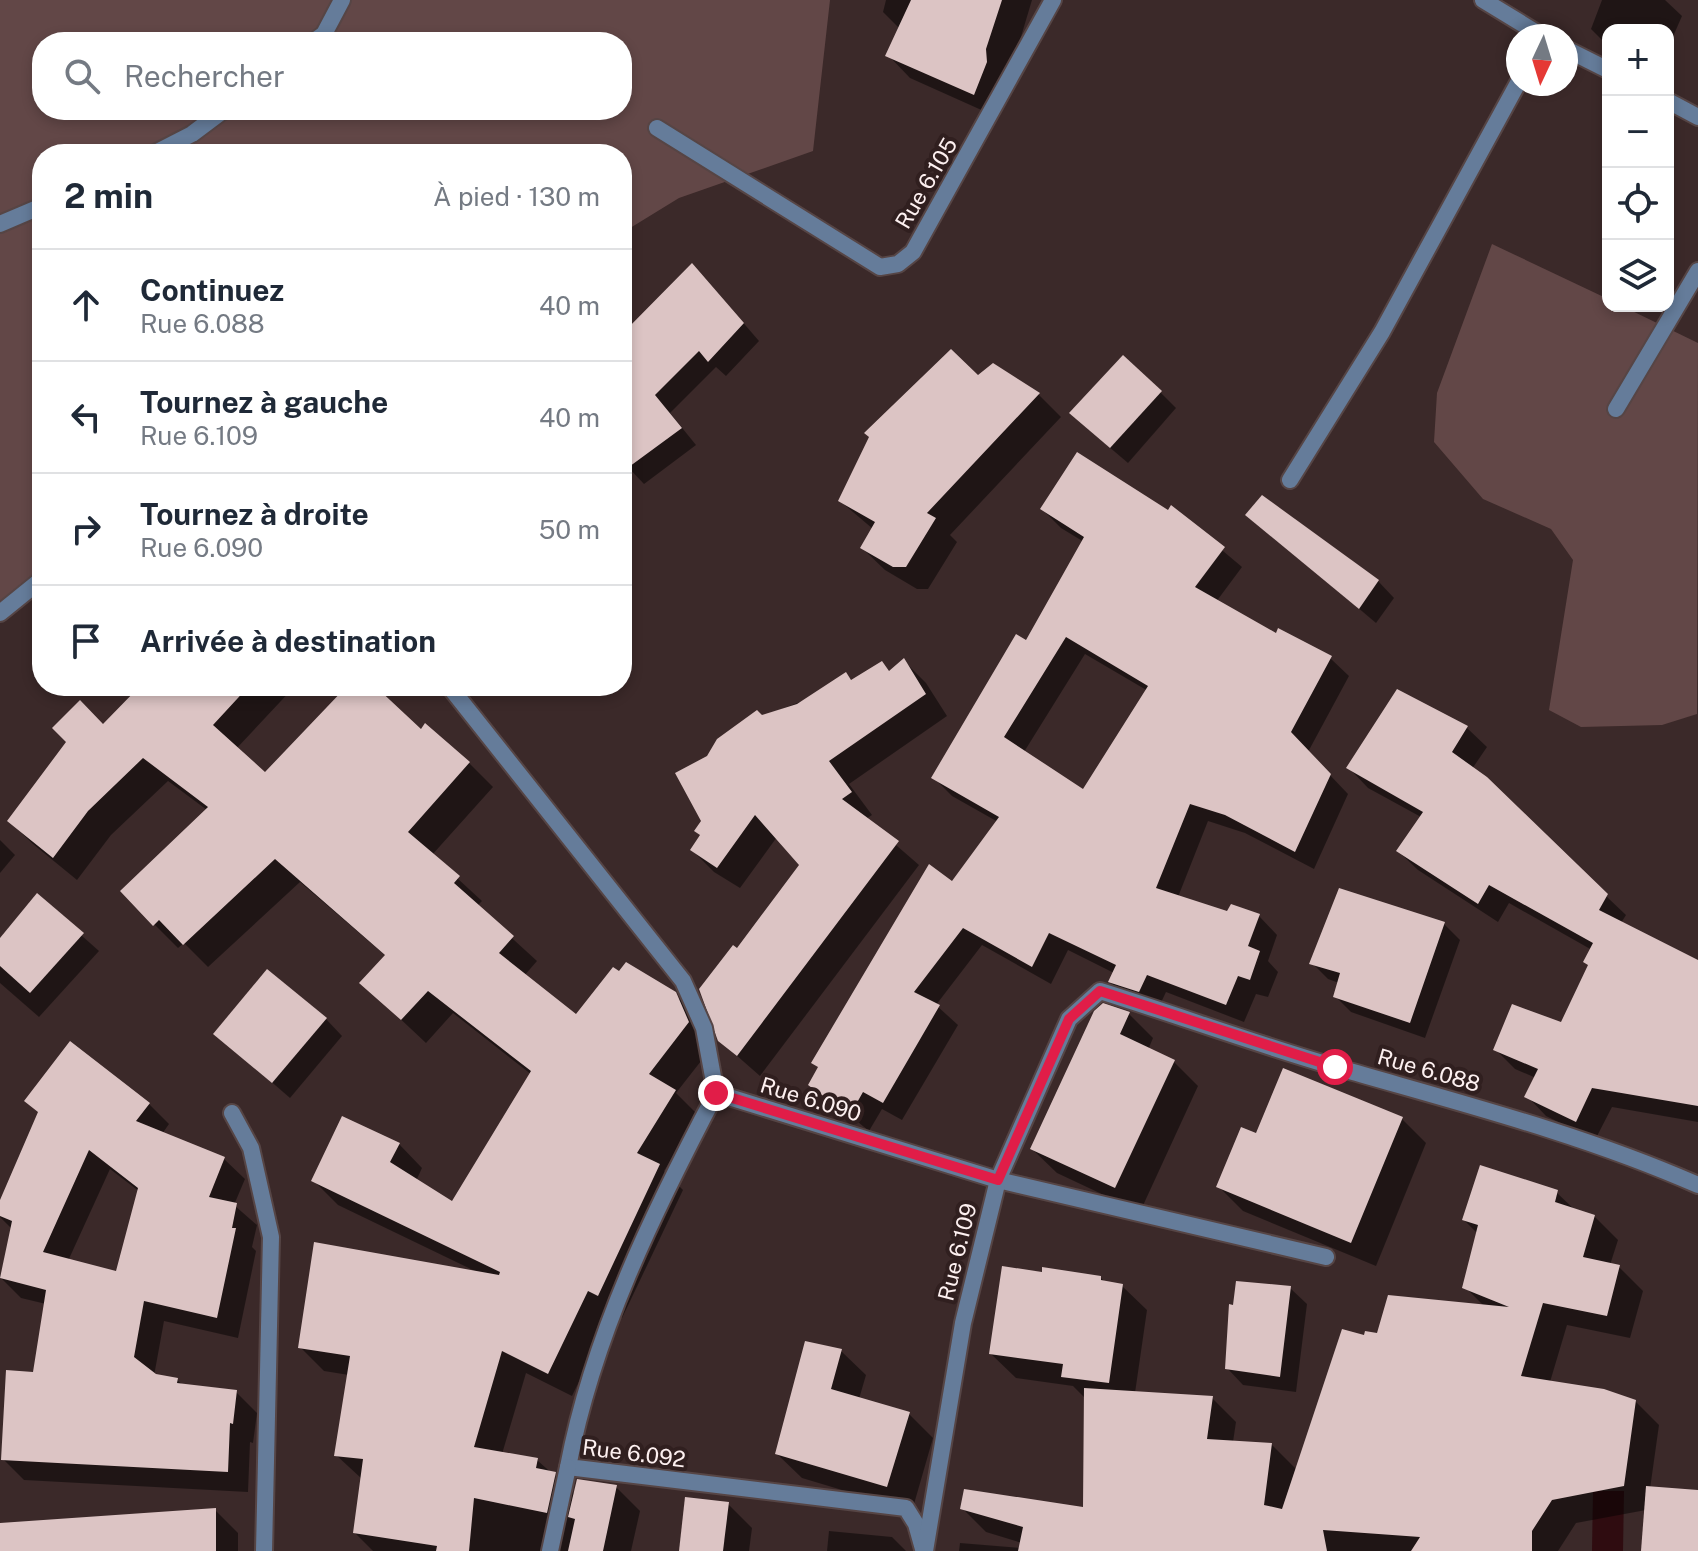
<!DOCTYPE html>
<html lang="fr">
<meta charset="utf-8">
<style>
:root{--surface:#fff;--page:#f2f2f3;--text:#1f2937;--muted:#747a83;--line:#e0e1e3}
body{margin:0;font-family:"Public Sans",sans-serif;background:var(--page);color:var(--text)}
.controls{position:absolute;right:24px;top:24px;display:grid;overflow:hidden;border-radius:16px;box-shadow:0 4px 12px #0003}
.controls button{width:72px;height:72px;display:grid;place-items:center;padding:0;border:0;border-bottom:2px solid var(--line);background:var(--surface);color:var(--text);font:40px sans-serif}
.compass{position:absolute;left:1506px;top:24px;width:72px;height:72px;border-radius:50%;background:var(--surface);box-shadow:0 4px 12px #0003;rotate:184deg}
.stop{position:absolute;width:24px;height:24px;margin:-18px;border:6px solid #e11d48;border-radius:50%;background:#fff}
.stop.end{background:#e11d48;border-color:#fff;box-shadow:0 2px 8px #0008}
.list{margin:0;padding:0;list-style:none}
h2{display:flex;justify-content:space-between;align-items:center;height:104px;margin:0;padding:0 32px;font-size:34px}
h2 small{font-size:26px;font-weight:400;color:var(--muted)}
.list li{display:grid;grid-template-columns:52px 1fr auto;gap:24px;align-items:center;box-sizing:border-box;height:112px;padding:0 32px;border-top:2px solid var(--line)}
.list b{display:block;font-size:30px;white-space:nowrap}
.list p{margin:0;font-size:26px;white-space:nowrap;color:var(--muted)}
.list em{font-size:26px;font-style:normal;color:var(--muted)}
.icon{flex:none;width:44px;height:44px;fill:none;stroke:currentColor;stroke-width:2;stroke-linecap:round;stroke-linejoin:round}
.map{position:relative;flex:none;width:1698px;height:1551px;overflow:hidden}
.search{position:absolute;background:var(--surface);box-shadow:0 4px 12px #0003;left:32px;top:32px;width:600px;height:88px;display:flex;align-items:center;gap:20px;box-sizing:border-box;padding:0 28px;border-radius:32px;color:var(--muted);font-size:30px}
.panel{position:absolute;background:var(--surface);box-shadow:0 4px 12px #0003;left:32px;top:144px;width:600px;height:552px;border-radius:32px}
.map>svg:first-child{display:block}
.green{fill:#624747;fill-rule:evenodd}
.water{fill:#2f0c10}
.shadow{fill:#0007;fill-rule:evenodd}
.building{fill:#dcc4c4;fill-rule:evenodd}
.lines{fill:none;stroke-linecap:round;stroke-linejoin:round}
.minor-casing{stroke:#564545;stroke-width:20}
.minor{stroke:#657c9a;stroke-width:16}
.route{stroke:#e11d48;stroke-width:10}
.labels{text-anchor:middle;stroke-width:8;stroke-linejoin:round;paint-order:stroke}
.street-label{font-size:22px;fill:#fdf0f0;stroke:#301f1f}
</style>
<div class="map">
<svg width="1698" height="1551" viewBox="0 0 1698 1551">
<rect width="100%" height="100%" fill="#3b2929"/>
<g class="green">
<path d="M0,0H830L813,151L679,198L622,233V154H42V582L0,614ZM42,42H622V110H42Z"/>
<path d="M1492,244L1608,299V306H1622L1698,343L1697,714L1662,725L1581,727L1549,710L1573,560L1551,529L1483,499L1434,442L1437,393Z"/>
</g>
<path class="water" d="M1593,1491H1624L1623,1551H1592Z"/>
<g class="shadow">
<path d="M886,0H1032L997,117L910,78L888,55L900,29L883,12Z"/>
<path d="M1602,0H1665L1682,16L1668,48V30H1608V46L1591,29Z"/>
<path d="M708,282L759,341L726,376L716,367L670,413L696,445L644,484L622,461V336Z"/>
<path d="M994,366L1039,395L1061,417L950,535L957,542L928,589H917L885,570L862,548L873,529L840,501Z"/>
<path d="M1160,392L1176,408L1128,463L1088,429Z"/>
<path d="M1172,508L1242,567L1216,602L1276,636L1330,658L1349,676L1308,752L1348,794L1314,869L1245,833L1208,821L1178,897L1228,914L1259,916L1277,935L1268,961L1278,972L1268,997L1256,994L1244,1022L1166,992L1158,1009L1129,1000L1110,982L1114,973L1068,950L1051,984L982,945L936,1005L958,1025L902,1120L882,1109L869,1131L811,1084L998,822L952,796L934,778L1026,643L1084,542L1061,528L1042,509L1168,512ZM1085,654L1148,691L1083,792L1024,752Z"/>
<path d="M1248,515L1378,581L1394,598L1376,623Z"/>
<path d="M904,661L926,683L947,716L849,784L872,815L866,819L919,865L760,1076L719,1040L737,951L802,865L777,837L740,888L714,872L692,850L702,836L709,757L761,717L852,682L890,672Z"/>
<path d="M143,686H295L236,749L265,775L349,686H372L421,732L469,763L493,787L432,855L482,901L477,906L537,961L524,976L576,1017L675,994L699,1019L712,1047L676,1093L698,1115L664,1171L683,1190L622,1318L612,1313L572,1396L526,1373L502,1454L537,1460L575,1494L616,1487L640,1511L631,1551H373L355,1533L362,1479L336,1455L349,1375L324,1371L300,1347L477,1272L338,1205L314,1181L399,1144L422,1168L416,1181L453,1204L532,1075L453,1013L426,1043L362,983L386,956L300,882L208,967L184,943L178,948L154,924L207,810L168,781L111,835L77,880L33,844L9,821Z"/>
<path d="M1397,692L1467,728L1487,747L1472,769L1626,915L1621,923L1698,962V1122L1612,1107L1595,1140L1546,1116L1527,1096L1536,1078L1515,1069L1496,1050L1562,1024L1590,966L1592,950L1509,903L1498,922L1418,870L1398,851L1421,817L1368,788L1349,768Z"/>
<path d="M0,840L15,855L0,873Z"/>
<path d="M37,896L99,951L39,1017L0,983V941Z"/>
<path d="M1444,924L1460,940L1425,1038L1351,1012L1335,996L1339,983L1328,979L1312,963Z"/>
<path d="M1129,1014L1153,1038L1148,1050L1174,1062L1198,1086L1140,1212L1057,1173L1032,1149Z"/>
<path d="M326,1019L342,1036L290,1098L216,1034Z"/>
<path d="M149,1104L169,1124L162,1134L224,1159L245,1179L234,1205L257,1225L252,1247L256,1251L238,1338L164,1321L154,1376L177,1380L184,1386L236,1392L257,1413L253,1443L250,1442L248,1492L24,1480L3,1459L35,1374L46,1304L21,1298L0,1277L12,1229L0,1217V1206ZM110,1169L140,1192L117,1274L68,1261Z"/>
<path d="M1402,1119L1426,1143L1376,1266L1243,1211L1219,1187L1258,1135Z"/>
<path d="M1556,1192L1575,1210L1594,1216L1618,1240L1610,1265L1619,1267L1643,1291L1630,1338L1567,1325L1550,1382L1635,1401L1659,1425L1650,1489L1698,1492V1551H1643L1646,1510L1576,1523L1558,1551H959L960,1543L1021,1548L1022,1543L986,1532L962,1508L1085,1510L1086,1399L1073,1386L1016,1378L991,1354L1044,1274L1100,1277L1106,1283L1122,1286L1147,1310L1135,1393L1212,1398L1236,1422L1233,1442L1271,1444L1297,1470L1365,1337L1484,1306L1465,1287L1478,1234L1464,1220Z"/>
<path d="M1290,1288L1307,1304L1296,1392L1243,1385L1227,1368Z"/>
<path d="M841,1351L866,1375L859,1399L909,1414L933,1438L912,1511L802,1478L777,1454Z"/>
<path d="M728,1504L752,1528L749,1551H681Z"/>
<path d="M215,1510L238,1533V1551H8Z"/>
<path d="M829,1531L892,1537L906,1551H827Z"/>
</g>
<g class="building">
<path d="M911,0H1002L986,49L987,62L974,95L885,56Z"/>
<path d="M692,263L744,323L708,362L699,351L655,395L682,428L622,472V334Z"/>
<path d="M951,349L978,375L993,363L1040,393L927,513L936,518L906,567H893L860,548L875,522L838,501L869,437L864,433Z"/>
<path d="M1123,355L1162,391L1110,448L1069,413Z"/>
<path d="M1077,452L1168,510L1171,505L1225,547L1195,587L1276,633L1278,628L1332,656L1291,732L1331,774L1295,852L1225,815L1190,804L1156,888L1227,911L1231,904L1260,914L1248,946L1260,951L1250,980L1238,976L1226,1005L1147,975L1139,992L1108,982L1116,965L1049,933L1032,967L963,928L914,992L940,1005L883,1103L863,1092L850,1115L808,1085L818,1067L811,1063L929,864L952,881L999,817L931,778L1016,634L1026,640L1084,537L1040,509ZM1066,637L1148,686L1083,789L1004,737Z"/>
<path d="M1262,495L1379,580L1359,609L1245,515Z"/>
<path d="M904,658L926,694L829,761L852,792L842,799L899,841L737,1056L718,1041L699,989L733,945L737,948L799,865L755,815L717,868L690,850L700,835L694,831L701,821L675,773L707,756L717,739L757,710L762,715L797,704L846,672L851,680L882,661L889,671Z"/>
<path d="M140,686H249L213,725L265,772L347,686H375L421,729L425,723L470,762L408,832L460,876L454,883L514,936L499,953L576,1014L613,967L619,971L626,962L676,992L689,1022L649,1074L676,1090L637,1153L660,1164L598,1296L588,1291L548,1374L502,1351L474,1447L538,1458L536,1468L556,1472L547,1513L474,1498L469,1551H436L437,1546L353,1533L363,1459L334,1456L350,1356L298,1348L314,1242L499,1275L500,1272L311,1181L342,1116L400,1143L390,1162L452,1201L531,1071L428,991L401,1020L359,983L385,955L275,859L183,945L159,920L153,926L120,891L208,807L143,758L88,811L53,858L7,821L66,742L52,728L80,700L103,724Z"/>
<path d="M1397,689L1468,726L1452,752L1487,777L1608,894L1599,910L1698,960V1106L1592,1088L1576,1122L1524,1097L1538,1069L1493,1050L1512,1004L1561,1022L1588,965L1583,962L1593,943L1489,885L1478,904L1396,851L1423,812L1346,768Z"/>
<path d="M1339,888L1445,922L1410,1023L1333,997L1340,973L1309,964Z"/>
<path d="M37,893L84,933L30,993L0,966V938Z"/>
<path d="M267,969L327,1018L272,1083L213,1034Z"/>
<path d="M1103,1003L1130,1012L1120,1034L1175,1060L1115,1188L1030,1149L1094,1011Z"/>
<path d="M70,1041L150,1103L136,1121L225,1157L209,1197L237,1203L232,1228H236L217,1318L144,1301L134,1357L156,1374L178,1378L177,1383L237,1390L233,1424L230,1423L228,1472L1,1460L6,1370L33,1372L46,1290L0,1278L12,1221L0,1216V1200L38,1112L24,1101ZM89,1150L138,1188L116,1271L43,1252Z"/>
<path d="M1283,1068L1403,1117L1351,1243L1216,1187L1241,1127L1256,1133Z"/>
<path d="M1480,1165L1558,1190L1555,1202L1595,1215L1583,1257L1620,1265L1607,1316L1543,1303L1521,1376L1604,1389L1636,1400L1624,1486L1552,1500L1532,1531V1551H1411L1420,1537L1323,1530L1327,1551H1018L1023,1527L960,1509L964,1489L1083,1507L1084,1388L1213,1396L1207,1439L1272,1443L1264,1505L1282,1509L1342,1329L1364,1335L1365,1331L1377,1333L1388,1295L1509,1307L1462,1288L1478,1225L1462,1220Z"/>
<path d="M1002,1266L1042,1272V1267L1101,1276V1280L1123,1284L1109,1383L1061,1377L1063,1364L989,1354Z"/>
<path d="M1236,1281L1291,1286L1280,1377L1225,1369L1229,1304L1233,1305Z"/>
<path d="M805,1341L842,1349L831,1389L910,1412L887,1487L775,1454Z"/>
<path d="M577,1479L617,1485L603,1551H568L575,1519L568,1517Z"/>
<path d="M1646,1486L1698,1490V1551H1641Z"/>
<path d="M685,1497L729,1502L723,1551H679Z"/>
<path d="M216,1508V1551H0V1523Z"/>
</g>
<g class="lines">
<g class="minor-casing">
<g id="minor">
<path d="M1483,0L1542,36"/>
<path d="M313,42L324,34L342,0"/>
<path d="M1566,49L1608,70"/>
<path d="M1668,101L1698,117"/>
<path d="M657,128L880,267L898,264L913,252L1053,0"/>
<path d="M153,154L192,134L224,110"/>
<path d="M0,224L42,206"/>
<path d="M1616,409L1698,271"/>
<path d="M1290,480L1382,332L1518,83"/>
<path d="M0,613L42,579"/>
<path d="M449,686L683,981L704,1028L716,1093L998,1180L1326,1257"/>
<path d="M716,1093C654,1211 593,1335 568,1467L906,1508L916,1524L923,1549"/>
<path d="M232,1113L251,1148L271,1237L264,1551"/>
<path d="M550,1551L568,1467"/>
<path d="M925,1551L963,1323L998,1180L1069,1019L1100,991C1180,1016 1259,1045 1339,1068C1460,1103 1582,1134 1698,1185"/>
</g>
</g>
<use href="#minor" class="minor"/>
</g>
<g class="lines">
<path class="route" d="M716,1093L998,1180L1069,1019L1100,991L1335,1067"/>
</g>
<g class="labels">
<g class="street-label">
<text transform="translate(926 183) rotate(-60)" y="8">Rue 6.105</text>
<text transform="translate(1429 1070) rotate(16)" y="8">Rue 6.088</text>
<text transform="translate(811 1099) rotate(17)" y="8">Rue 6.090</text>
<text transform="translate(957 1252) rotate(-76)" y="8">Rue 6.109</text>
<text transform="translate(634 1453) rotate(7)" y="8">Rue 6.092</text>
</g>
</g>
</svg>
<div class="controls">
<button>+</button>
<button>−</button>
<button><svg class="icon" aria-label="locate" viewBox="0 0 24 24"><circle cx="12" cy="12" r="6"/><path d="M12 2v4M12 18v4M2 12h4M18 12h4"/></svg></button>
<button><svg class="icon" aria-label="layers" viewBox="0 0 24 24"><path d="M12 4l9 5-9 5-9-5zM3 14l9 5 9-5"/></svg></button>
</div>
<svg class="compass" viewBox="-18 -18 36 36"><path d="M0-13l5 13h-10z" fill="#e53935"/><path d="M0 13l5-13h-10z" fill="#747a83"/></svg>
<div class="stop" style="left:1335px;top:1067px"></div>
<div class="stop end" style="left:716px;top:1093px"></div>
<div class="search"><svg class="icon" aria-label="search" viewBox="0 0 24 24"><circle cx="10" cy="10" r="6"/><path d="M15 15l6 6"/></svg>Rechercher</div>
<section class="panel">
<h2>2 min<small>À pied · 130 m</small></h2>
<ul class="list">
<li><svg class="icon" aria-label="ahead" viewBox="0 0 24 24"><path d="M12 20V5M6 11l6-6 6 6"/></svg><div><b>Continuez</b><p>Rue 6.088</p></div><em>40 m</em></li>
<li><svg class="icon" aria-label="left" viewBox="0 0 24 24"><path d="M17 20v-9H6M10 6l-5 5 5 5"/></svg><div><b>Tournez à gauche</b><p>Rue 6.109</p></div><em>40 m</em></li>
<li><svg class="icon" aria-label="right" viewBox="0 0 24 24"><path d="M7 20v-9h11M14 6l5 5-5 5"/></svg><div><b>Tournez à droite</b><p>Rue 6.090</p></div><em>50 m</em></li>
<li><svg class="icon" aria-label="arrive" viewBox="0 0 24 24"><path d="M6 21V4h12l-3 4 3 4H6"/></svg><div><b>Arrivée à destination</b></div></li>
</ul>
</section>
</div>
